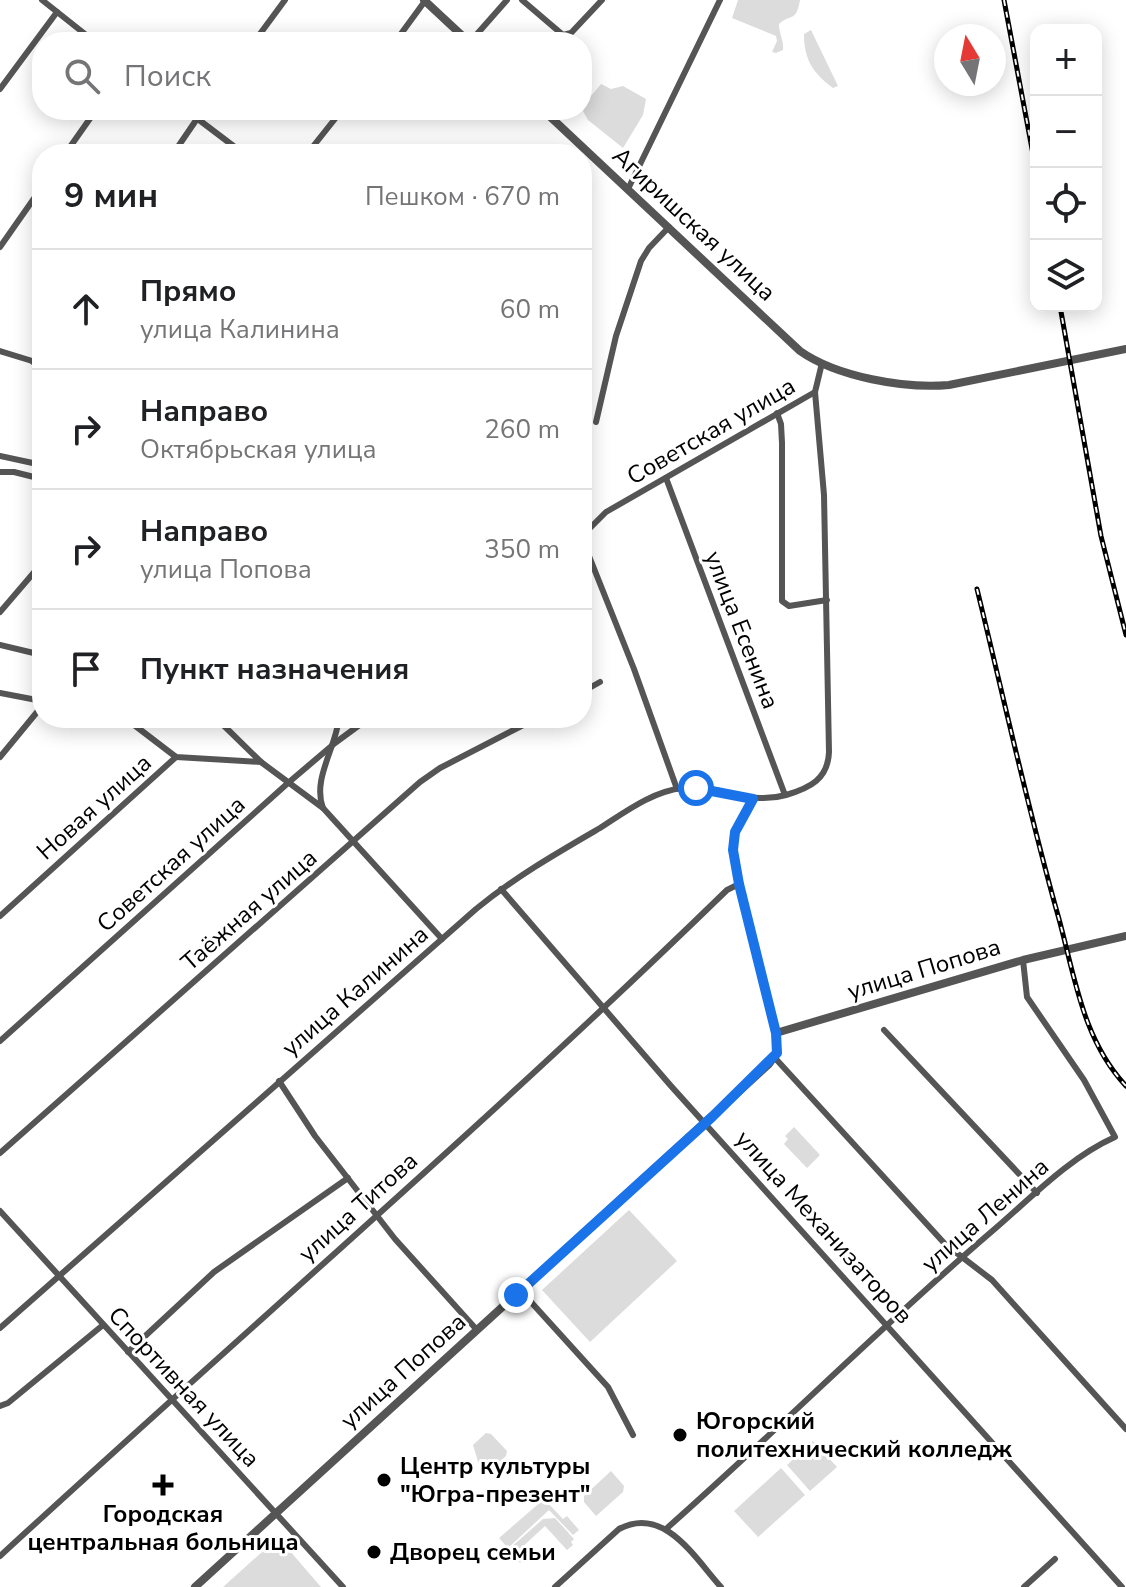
<!DOCTYPE html>
<html lang="ru">
<meta charset="utf-8">
<style>
:root{--surface:#fff;--page:#f6f6f6;--text:#202124;--muted:#757577;--line:#e0e0e0}
body{margin:0;font-family:"Nunito Sans",sans-serif;background:var(--page);color:var(--text)}
.controls{position:absolute;right:24px;top:24px;display:grid;overflow:hidden;border-radius:16px;box-shadow:0 4px 20px #0003}
.controls button{width:72px;height:72px;display:grid;place-items:center;padding:0;border:0;border-bottom:2px solid var(--line);background:var(--surface);color:var(--text);font:40px sans-serif}
.compass{position:absolute;left:934px;top:24px;width:72px;height:72px;border-radius:50%;background:var(--surface);box-shadow:0 4px 20px #0003;rotate:350deg}
.stop{position:absolute;width:24px;height:24px;margin:-18px;border:6px solid #1a73e8;border-radius:50%;background:#fff}
.stop.end{background:#1a73e8;border-color:#fff;box-shadow:0 2px 8px #0008}
.list{margin:0;padding:0;list-style:none}
h2{display:flex;justify-content:space-between;align-items:center;height:104px;margin:0;padding:0 32px;font-size:34px}
h2 small{font-size:26px;font-weight:400;color:var(--muted)}
.list li{display:grid;grid-template-columns:52px 1fr auto;gap:24px;align-items:center;box-sizing:border-box;height:120px;padding:0 32px;border-top:2px solid var(--line)}
.list b{display:block;font-size:30px;white-space:nowrap}
.list p{margin:0;font-size:26px;white-space:nowrap;color:var(--muted)}
.list em{font-size:26px;font-style:normal;color:var(--muted)}
.icon{flex:none;width:44px;height:44px;fill:none;stroke:currentColor;stroke-width:2;stroke-linecap:round;stroke-linejoin:round}
.map{position:relative;flex:none;width:1126px;height:1587px;overflow:hidden}
.search{position:absolute;background:var(--surface);box-shadow:0 4px 20px #0003;left:32px;top:32px;width:560px;height:88px;display:flex;align-items:center;gap:20px;box-sizing:border-box;padding:0 28px;border-radius:32px;color:var(--muted);font-size:30px}
.panel{position:absolute;background:var(--surface);box-shadow:0 4px 20px #0003;left:32px;top:144px;width:560px;height:584px;border-radius:32px}
.map>svg:first-child{display:block}
.green{fill:#dcdcdc}
.lines{fill:none;stroke-linecap:round;stroke-linejoin:round}
.minor{stroke:#555;stroke-width:6}
.tertiary{stroke:#555;stroke-width:8}
.rail-casing{stroke:#000;stroke-width:5}
.rail{stroke:#fff;stroke-width:2;stroke-dasharray:6;stroke-linecap:butt}
.route{stroke:#1a73e8;stroke-width:10}
.poi-dot{fill:#000;stroke:#fff;stroke-width:3}
.labels{text-anchor:middle;stroke-width:6;stroke-linejoin:round;paint-order:stroke}
.street-label{font-size:24px;fill:#000;stroke:#fff}
.poi-label{font-size:24px;font-weight:bold;fill:#000;stroke:#fff;text-anchor:start}
</style>
<div class="map">
<svg width="1126" height="1587" viewBox="0 0 1126 1587">
<rect width="100%" height="100%" fill="#fff"/>
<g class="green">
<path d="M738,0H800C796,23 791,13 779,24C779,34 784,40 783,50L776,53L772,52L777,41L776,36L732,18Z"/>
<path d="M811,30L838,86L833,88C813,73 804,60 804,34Z"/>
<path d="M601,84L611,89L623,86L646,99L643,115L623,148L588,120L583,111L585,103Z"/>
<path d="M794,1127L820,1155L807,1168L784,1144L788,1139L785,1136Z"/>
<path d="M629,1210L677,1261L590,1342L542,1290Z"/>
<path d="M486,1433L491,1434L507,1451L506,1456L488,1472L480,1468L473,1445Z"/>
<path d="M813,1441L837,1467L810,1491L787,1465Z"/>
<path d="M781,1468L805,1495L758,1537L734,1511Z"/>
<path d="M611,1471L624,1486L623,1492L596,1516L584,1502V1496Z"/>
<path d="M544,1499L563,1519L567,1516L579,1530L573,1535L549,1510L508,1548L499,1538Z"/>
<path d="M555,1518L574,1539L571,1542L573,1545L567,1550L545,1526L519,1550L524,1559L516,1550L514,1551L521,1561L520,1563L509,1549L543,1519Z"/>
<path d="M272,1543H283L321,1587H223Z"/>
</g>
<g class="lines">
<g class="minor">
<path d="M42,0L95,42"/>
<path d="M522,0L563,35L571,33L602,0"/>
<path d="M254,42L285,0"/>
<path d="M395,42L425,1"/>
<path d="M470,42L507,0"/>
<path d="M0,89L57,12"/>
<path d="M186,110L244,154"/>
<path d="M65,154L96,110"/>
<path d="M173,154L203,110"/>
<path d="M307,154L342,110"/>
<path d="M628,189L720,0"/>
<path d="M0,247L42,187"/>
<path d="M0,351L42,364"/>
<path d="M33,362L42,349"/>
<path d="M777,413L781,424L782,443V601L789,606L827,600"/>
<path d="M596,422L616,336L641,261L649,248L669,227"/>
<path d="M0,456L42,465"/>
<path d="M0,472H14L42,479"/>
<path d="M666,478L785,795"/>
<path d="M0,612L42,563"/>
<path d="M0,645L42,655"/>
<path d="M582,692L600,682"/>
<path d="M0,693L42,701"/>
<path d="M125,718L176,757L261,762L323,808L442,939"/>
<path d="M216,718L261,762"/>
<path d="M0,757L42,706"/>
<path d="M677,789L634,669L585,546L587,531L606,512L815,392"/>
<path d="M753,799L735,832L733,850L739,884L776,1033"/>
<path d="M323,808C312,779 336,748 339,718"/>
<path d="M501,889L671,1086L1122,1587"/>
<path d="M0,916L176,757"/>
<path d="M884,1030L1037,1193"/>
<path d="M0,1041L288,783L335,743L369,718"/>
<path d="M775,1058L945,1244L992,1280L1126,1429"/>
<path d="M279,1081L315,1136L395,1239L477,1330"/>
<path d="M0,1153L420,782L440,768L537,718"/>
<path d="M0,1211L343,1587"/>
<path d="M521,1291L608,1387L633,1435"/>
<path d="M0,1328L476,909C515,877 557,853 600,828C625,812 653,791 683,788C719,784 748,806 786,795C810,788 828,779 829,752L824,495L815,392L822,363"/>
<path d="M128,1352L214,1272L348,1178"/>
<path d="M0,1406L8,1403L103,1325"/>
<path d="M666,1529C776,1432 879,1328 990,1233C1029,1200 1068,1158 1115,1137L1084,1080L1027,997L1023,960"/>
<path d="M0,1556C242,1333 492,1119 727,890L739,884"/>
<path d="M555,1587L619,1529C664,1505 694,1557 721,1587"/>
<path d="M1024,1587L1055,1559"/>
</g>
<g class="tertiary">
<path d="M424,0L469,42"/>
<path d="M543,110L800,351C837,377 905,389 949,385L1126,349"/>
<path d="M195,1587L769,1064L777,1053L776,1033L1023,960L1126,936"/>
</g>
<g class="rail-casing">
<g id="rail">
<path d="M1004,0L1036,170"/>
<path d="M1060,306L1101,536L1126,635"/>
<path d="M977,589C1004,699 1028,810 1059,919C1075,978 1083,1040 1126,1086"/>
</g>
</g>
<use href="#rail" class="rail"/>
</g>
<g class="lines">
<path class="route" d="M516,1295L712,1117L777,1053L776,1033L739,884L733,850L735,832L753,799L696,788"/>
</g>
<g class="poi-dot">
<circle cx="680" cy="1435" r="8"/>
<circle cx="384" cy="1480" r="8"/>
<path d="M159 1473h8v8h8v8h-8v8h-8v-8h-8v-8h8z"/>
<circle cx="374" cy="1552" r="8"/>
</g>
<g class="labels">
<g class="street-label">
<text transform="translate(694 224) rotate(43)" y="8">Агиришская улица</text>
<text transform="translate(711 431) rotate(-30)" y="8">Советская улица</text>
<text transform="translate(742 630) rotate(69)" y="8">улица Есенина</text>
<text transform="translate(94 807) rotate(-42)" y="8">Новая улица</text>
<text transform="translate(171 864) rotate(-42)" y="8">Советская улица</text>
<text transform="translate(249 910) rotate(-41)" y="8">Таёжная улица</text>
<text transform="translate(924 969) rotate(-17)" y="8">улица Попова</text>
<text transform="translate(355 991) rotate(-41)" y="8">улица Калинина</text>
<text transform="translate(358 1207) rotate(-42)" y="8">улица Титова</text>
<text transform="translate(985 1215) rotate(-41)" y="8">улица Ленина</text>
<text transform="translate(824 1227) rotate(48)" y="8">улица Механизаторов</text>
<text transform="translate(403 1371) rotate(-42)" y="8">улица Попова</text>
<text transform="translate(184 1387) rotate(47)" y="8">Спортивная улица</text>
</g>
<g class="poi-label">
<text x="696" y="1429">Югорский<tspan x="696" dy="28">политехнический колледж</tspan></text>
<text x="400" y="1474">Центр культуры<tspan x="400" dy="28">"Югра-презент"</tspan></text>
<text x="163" y="1522" text-anchor="middle">Городская<tspan x="163" dy="28">центральная больница</tspan></text>
<text x="390" y="1560">Дворец семьи</text>
</g>
</g>
</svg>
<div class="controls">
<button>+</button>
<button>−</button>
<button><svg class="icon" aria-label="locate" viewBox="0 0 24 24"><circle cx="12" cy="12" r="6"/><path d="M12 2v4M12 18v4M2 12h4M18 12h4"/></svg></button>
<button><svg class="icon" aria-label="layers" viewBox="0 0 24 24"><path d="M12 4l9 5-9 5-9-5zM3 14l9 5 9-5"/></svg></button>
</div>
<svg class="compass" viewBox="-18 -18 36 36"><path d="M0-13l5 13h-10z" fill="#e53935"/><path d="M0 13l5-13h-10z" fill="#757577"/></svg>
<div class="stop" style="left:696px;top:788px"></div>
<div class="stop end" style="left:516px;top:1295px"></div>
<div class="search"><svg class="icon" aria-label="search" viewBox="0 0 24 24"><circle cx="10" cy="10" r="6"/><path d="M15 15l6 6"/></svg>Поиск</div>
<section class="panel">
<h2>9 мин<small>Пешком · 670 m</small></h2>
<ul class="list">
<li><svg class="icon" aria-label="ahead" viewBox="0 0 24 24"><path d="M12 20V5M6 11l6-6 6 6"/></svg><div><b>Прямо</b><p>улица Калинина</p></div><em>60 m</em></li>
<li><svg class="icon" aria-label="right" viewBox="0 0 24 24"><path d="M7 20v-9h11M14 6l5 5-5 5"/></svg><div><b>Направо</b><p>Октябрьская улица</p></div><em>260 m</em></li>
<li><svg class="icon" aria-label="right" viewBox="0 0 24 24"><path d="M7 20v-9h11M14 6l5 5-5 5"/></svg><div><b>Направо</b><p>улица Попова</p></div><em>350 m</em></li>
<li><svg class="icon" aria-label="arrive" viewBox="0 0 24 24"><path d="M6 21V4h12l-3 4 3 4H6"/></svg><div><b>Пункт назначения</b></div></li>
</ul>
</section>
</div>
